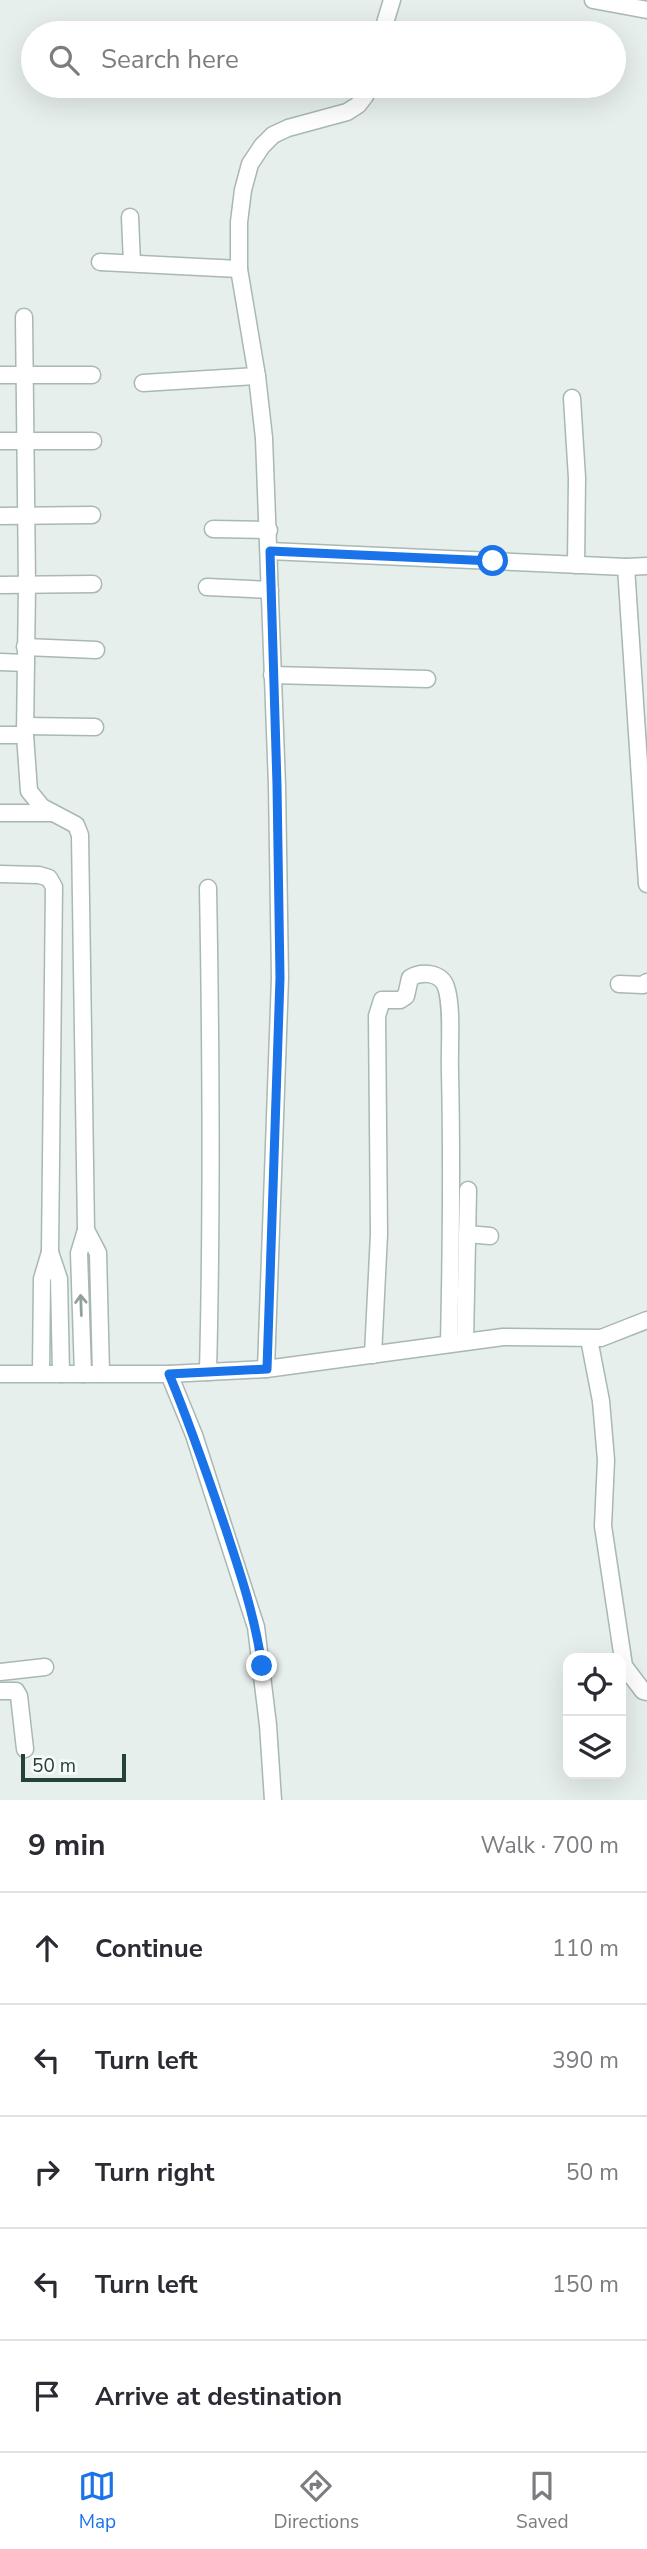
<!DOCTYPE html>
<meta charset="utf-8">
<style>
:root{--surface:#fff;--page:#f7f7f7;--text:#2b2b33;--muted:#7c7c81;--line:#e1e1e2;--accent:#1a73e8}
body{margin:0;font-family:"Nunito Sans",sans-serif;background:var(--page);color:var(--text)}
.controls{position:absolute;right:21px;bottom:21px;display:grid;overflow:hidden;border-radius:14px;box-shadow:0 7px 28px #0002}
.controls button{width:63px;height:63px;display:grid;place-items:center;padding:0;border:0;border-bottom:2px solid var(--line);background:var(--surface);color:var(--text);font:35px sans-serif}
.scale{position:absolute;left:21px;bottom:18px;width:105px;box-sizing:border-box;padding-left:7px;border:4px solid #24423a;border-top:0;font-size:19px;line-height:24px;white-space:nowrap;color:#24423a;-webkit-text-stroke:5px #f7fbf9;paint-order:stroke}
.stop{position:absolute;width:21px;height:21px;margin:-16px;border:5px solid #1a73e8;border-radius:50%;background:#fff}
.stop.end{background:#1a73e8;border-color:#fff;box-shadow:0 2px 7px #0008}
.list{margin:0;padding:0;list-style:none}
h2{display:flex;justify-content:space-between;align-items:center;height:91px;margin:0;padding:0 28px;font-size:30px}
h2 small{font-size:23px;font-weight:400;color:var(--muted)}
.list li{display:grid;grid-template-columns:46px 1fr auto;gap:21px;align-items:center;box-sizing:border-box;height:112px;padding:0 28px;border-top:2px solid var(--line)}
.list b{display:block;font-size:26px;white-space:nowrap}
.list em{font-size:23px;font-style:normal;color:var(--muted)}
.icon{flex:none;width:38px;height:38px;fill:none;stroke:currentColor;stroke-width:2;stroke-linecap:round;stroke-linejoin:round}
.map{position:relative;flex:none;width:647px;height:1800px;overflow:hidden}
.search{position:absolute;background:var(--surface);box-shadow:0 7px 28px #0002;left:21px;right:21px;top:21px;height:77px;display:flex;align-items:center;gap:18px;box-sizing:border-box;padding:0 24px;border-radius:38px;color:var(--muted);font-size:26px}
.sheet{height:651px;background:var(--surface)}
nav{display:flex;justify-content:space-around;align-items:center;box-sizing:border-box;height:98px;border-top:2px solid var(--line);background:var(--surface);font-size:19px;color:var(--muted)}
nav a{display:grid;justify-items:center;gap:4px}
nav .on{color:var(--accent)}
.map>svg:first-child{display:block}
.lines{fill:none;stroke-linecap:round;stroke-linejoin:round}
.minor-casing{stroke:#a8b8b2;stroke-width:19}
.minor{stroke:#fff;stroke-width:16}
.oneway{stroke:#92a09c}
.route{stroke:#1a73e8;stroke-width:9}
</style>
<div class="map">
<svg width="647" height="1800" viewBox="0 0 647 1800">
<rect width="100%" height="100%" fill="#e6efeb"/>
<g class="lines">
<g class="minor-casing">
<g id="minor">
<path d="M593,0L647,10"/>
<path d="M382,33L392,0"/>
<path d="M130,217L132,263"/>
<path d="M100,262L239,269"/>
<path d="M24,317L27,585L25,735L29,791L42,807L76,825L80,835L86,1230"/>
<path d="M0,375H92"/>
<path d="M143,383L257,376"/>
<path d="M572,398L577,478L576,565"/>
<path d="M0,441H93"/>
<path d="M0,516L92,515"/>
<path d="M213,529L269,530"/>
<path d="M269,551L626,567L647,566"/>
<path d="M626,567L647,884"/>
<path d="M0,585L93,584"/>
<path d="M207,587L270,590"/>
<path d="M25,647L96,650"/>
<path d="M0,662L26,663"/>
<path d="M272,675L427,679"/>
<path d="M25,726L95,727"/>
<path d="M0,735H25"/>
<path d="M0,813H53"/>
<path d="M0,874L39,875L49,878L54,887L50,1252"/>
<path d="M208,888C211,1050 212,1211 208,1372"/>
<path d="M619,984L643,985L647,982"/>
<path d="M467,1234L490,1236"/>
<path d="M589,1339L601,1401L606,1460L603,1526L624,1666L643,1691L647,1692"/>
<path d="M465,1342L468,1190"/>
<path d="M373,1355L379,1234L377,1016L382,1000H400L406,996L410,978C421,971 441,972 446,987C453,1007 449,1050 450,1072C452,1163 451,1254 449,1344"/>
<path d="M266,1369L280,978L277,785L264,438L257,376L239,269V222L243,190L250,164L262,146L273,135L288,128L347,112L358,105L365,96L368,86"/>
<path d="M41,1373L42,1279L50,1252L59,1279L61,1374"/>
<path d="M0,1374H169L266,1369L503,1337L601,1338L647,1320"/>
<path d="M83,1374L79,1253L86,1230L98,1253L101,1373"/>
<path d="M169,1374L194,1435L256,1627L268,1725L273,1800"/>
<path d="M0,1672L45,1667"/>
<path d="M0,1691H16L19,1696L25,1749"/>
</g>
</g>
<use href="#minor" class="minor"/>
</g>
<defs><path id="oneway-shaft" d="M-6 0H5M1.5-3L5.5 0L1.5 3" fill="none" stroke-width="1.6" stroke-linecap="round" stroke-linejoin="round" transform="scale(1.75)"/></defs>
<use class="oneway" href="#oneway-shaft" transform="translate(81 1305) rotate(-92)"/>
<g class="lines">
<path class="route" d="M262,1666C255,1616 239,1569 223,1521C206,1471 189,1422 169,1374L267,1369L280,978L277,785L270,551L493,561"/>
</g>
</svg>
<div class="controls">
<button><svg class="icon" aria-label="locate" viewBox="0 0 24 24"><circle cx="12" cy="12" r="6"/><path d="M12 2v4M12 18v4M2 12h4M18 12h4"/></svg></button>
<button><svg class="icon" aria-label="layers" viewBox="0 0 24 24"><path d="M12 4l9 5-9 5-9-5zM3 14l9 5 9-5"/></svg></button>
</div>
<div class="scale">50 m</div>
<div class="stop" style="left:493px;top:561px"></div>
<div class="stop end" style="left:262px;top:1666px"></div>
<div class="search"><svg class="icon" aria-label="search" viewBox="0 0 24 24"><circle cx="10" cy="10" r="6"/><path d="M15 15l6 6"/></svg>Search here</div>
</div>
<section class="sheet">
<h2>9 min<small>Walk · 700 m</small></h2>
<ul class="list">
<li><svg class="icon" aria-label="ahead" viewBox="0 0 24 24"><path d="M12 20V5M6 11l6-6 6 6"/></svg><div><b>Continue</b></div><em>110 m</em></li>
<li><svg class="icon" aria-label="left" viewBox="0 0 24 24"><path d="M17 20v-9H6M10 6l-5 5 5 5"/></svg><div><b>Turn left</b></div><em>390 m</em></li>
<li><svg class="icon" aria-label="right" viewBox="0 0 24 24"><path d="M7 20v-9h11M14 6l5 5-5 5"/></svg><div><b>Turn right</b></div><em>50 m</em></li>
<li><svg class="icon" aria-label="left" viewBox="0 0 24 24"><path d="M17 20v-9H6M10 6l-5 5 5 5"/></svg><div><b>Turn left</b></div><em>150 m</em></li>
<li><svg class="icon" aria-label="arrive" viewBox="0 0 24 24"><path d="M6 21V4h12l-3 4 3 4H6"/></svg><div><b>Arrive at destination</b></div></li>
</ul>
</section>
<nav>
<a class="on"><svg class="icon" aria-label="map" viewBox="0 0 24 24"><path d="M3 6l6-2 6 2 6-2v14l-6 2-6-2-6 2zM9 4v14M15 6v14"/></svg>Map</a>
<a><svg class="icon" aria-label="directions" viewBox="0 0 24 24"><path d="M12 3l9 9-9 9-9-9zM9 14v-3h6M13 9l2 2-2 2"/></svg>Directions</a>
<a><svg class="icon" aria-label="saved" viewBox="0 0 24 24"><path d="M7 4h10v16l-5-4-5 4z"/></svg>Saved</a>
</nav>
